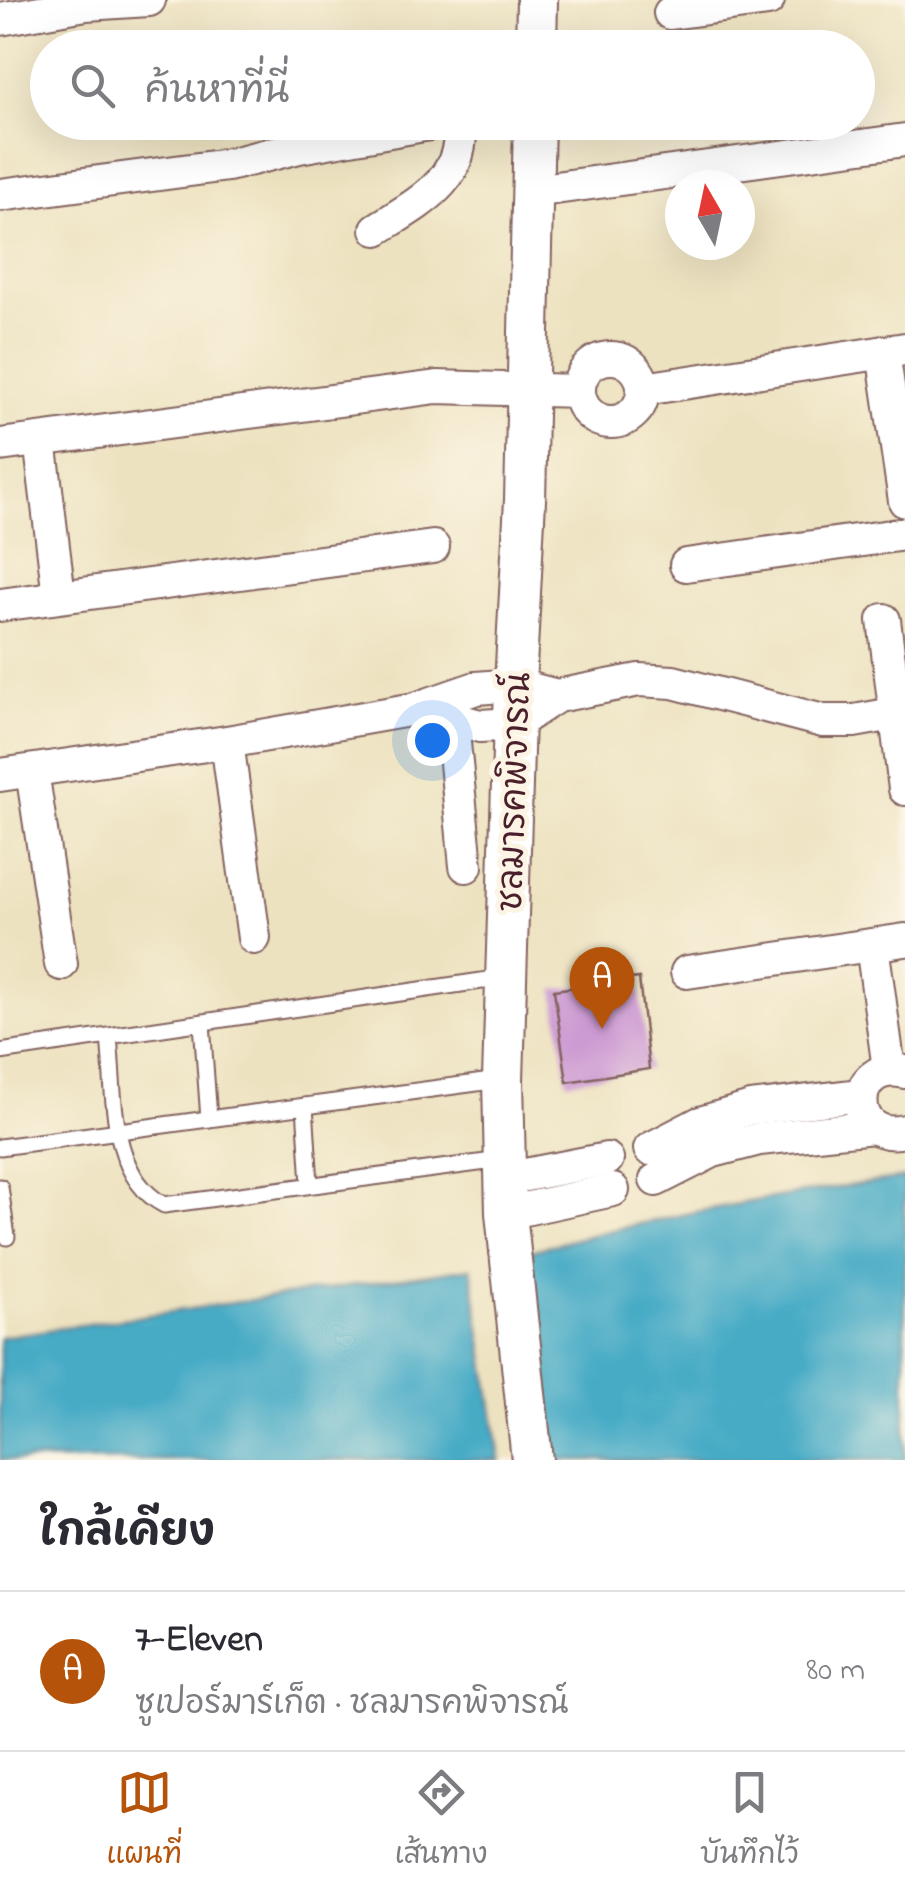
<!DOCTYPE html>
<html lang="th">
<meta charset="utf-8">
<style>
:root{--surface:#fff;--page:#f7f7f7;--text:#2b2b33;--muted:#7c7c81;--line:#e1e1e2;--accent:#b45309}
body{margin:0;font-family:"Indie Flower","Playpen Sans Thai",sans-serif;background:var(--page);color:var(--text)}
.compass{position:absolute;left:665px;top:170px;width:90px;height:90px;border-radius:50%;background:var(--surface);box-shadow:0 10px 40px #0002;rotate:351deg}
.you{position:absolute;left:432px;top:740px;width:35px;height:35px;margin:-25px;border:8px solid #fff;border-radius:50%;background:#1a73e8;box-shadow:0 0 0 15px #1a73e833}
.badge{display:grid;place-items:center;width:65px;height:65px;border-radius:50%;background:var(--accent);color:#fff;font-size:32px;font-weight:700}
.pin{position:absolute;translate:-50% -82px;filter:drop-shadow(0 2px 5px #0008)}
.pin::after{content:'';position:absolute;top:52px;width:35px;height:30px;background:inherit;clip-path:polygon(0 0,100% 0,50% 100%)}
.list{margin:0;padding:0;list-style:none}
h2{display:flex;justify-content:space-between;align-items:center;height:130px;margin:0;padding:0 40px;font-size:42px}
h2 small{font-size:32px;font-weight:400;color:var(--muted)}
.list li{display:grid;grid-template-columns:65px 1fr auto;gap:30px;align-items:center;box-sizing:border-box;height:160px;padding:0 40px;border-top:2px solid var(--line)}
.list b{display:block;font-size:38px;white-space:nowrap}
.list p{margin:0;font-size:32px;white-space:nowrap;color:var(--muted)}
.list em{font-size:32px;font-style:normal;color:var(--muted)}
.icon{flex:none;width:55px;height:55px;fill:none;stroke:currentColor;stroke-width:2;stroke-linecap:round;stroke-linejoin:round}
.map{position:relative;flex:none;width:905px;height:1460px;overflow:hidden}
.search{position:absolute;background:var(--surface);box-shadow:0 10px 40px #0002;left:30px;right:30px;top:30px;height:110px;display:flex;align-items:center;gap:25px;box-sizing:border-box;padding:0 35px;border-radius:55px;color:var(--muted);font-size:38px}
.sheet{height:290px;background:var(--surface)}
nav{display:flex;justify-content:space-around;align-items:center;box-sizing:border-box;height:140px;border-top:2px solid var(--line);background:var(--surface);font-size:28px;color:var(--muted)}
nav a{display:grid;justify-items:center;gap:5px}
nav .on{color:var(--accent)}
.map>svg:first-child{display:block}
.water{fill:#46abc6;stroke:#486578;stroke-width:2.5}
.building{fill:#ca95d2}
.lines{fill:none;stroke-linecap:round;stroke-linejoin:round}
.service-casing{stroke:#83635f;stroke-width:19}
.minor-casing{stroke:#83635f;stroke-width:36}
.tertiary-casing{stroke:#83635f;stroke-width:44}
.service{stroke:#fff;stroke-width:15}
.minor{stroke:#fff;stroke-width:32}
.tertiary{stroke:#fff;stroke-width:40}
.labels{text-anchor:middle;stroke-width:10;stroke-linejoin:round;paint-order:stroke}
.street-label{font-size:35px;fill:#4a1f2b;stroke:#fcf5e5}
</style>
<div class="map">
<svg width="905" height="1460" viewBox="0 0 905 1460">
<rect width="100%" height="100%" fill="#fcf5e5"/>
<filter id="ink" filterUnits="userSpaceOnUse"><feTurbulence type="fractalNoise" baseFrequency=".01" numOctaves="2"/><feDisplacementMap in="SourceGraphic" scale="20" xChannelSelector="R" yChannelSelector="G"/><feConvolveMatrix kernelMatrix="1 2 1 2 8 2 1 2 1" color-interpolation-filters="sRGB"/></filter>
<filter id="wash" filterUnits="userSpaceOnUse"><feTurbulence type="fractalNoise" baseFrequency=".0048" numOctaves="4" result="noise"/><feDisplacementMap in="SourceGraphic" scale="40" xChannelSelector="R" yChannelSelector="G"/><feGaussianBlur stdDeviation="2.25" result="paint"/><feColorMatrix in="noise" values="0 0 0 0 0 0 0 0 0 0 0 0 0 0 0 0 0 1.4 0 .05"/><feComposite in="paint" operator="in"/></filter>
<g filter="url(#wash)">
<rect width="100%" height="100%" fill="#ede2c0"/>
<g class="water">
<path d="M905,1178V1460H541L523,1253C648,1218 776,1195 905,1178Z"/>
<path d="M471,1268L500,1460H0V1337Z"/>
</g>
<g id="blocks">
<path class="building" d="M639,978L649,1069L567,1082L554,990Z"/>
</g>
</g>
<g filter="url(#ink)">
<use href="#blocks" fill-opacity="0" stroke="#83635f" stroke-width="2.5"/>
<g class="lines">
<g class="service-casing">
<g id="service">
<path d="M202,1023L209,1119"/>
<path d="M109,1037C115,1092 108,1175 164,1205L501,1160"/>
<path d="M0,1052L502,978"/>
<path d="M305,1106L310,1184"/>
<path d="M0,1147L499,1080"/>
<path d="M0,1187L7,1237"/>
</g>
</g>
<g class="minor-casing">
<g id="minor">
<path d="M670,13L768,0"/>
<path d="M0,19L86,4L149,0"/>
<path d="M533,191L905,140"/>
<path d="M0,195L228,165L299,147L441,122"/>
<path d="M377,229C420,202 467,179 459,122"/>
<path d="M883,352L905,501"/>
<circle cx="611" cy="390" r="32"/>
<path d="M644,389L905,349"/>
<path d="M40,440L59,596"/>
<path d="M0,445L437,387L578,391"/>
<path d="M686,565L905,534"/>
<path d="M0,605L433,547"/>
<path d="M884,620L905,789"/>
<path d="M450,701L466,866"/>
<path d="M415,709L480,726L514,724L557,696L639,680L673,682L823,721H854L905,712"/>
<path d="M227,742L254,938"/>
<path d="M32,771L61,964"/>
<path d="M0,775L227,742L415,709L476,688L515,685L557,696"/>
<path d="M872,945L889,1069"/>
<path d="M687,972L905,940"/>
<path d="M905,1072C848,1058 846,1144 905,1131"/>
<path d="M650,1149L700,1123L751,1108L861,1095"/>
<path d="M505,1179L607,1159"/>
<path d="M656,1180L713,1151L759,1139L874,1127"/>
<path d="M506,1213L613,1190"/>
</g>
</g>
<g class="tertiary-casing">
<g id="tertiary">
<path d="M536,48L537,0"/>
<path d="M532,1460L506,1213L503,1080L515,685L525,500L534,122"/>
</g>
</g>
<use href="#service" class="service"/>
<use href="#minor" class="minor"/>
<use href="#tertiary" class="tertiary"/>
</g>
</g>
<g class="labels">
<g class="street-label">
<text transform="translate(513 792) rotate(-88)" y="12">ชลมารคพิจารณ์</text>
</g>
</g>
</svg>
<svg class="compass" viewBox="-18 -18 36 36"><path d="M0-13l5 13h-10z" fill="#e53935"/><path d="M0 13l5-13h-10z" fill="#7c7c81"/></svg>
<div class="you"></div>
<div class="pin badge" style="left:602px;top:1029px">A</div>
<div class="search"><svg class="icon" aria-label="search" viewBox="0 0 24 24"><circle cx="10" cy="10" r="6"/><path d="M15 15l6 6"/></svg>ค้นหาที่นี่</div>
</div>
<section class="sheet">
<h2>ใกล้เคียง<small></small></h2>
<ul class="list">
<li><span class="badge">A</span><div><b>7-Eleven</b><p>ซูเปอร์มาร์เก็ต · ชลมารคพิจารณ์</p></div><em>80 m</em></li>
</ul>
</section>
<nav>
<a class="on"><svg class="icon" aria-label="map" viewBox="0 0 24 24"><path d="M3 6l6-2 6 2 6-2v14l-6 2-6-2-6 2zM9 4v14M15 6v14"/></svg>แผนที่</a>
<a><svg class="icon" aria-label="directions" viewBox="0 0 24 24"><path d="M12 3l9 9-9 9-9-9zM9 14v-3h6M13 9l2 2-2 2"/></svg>เส้นทาง</a>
<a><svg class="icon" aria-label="saved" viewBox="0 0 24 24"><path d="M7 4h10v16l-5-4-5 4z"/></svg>บันทึกไว้</a>
</nav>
